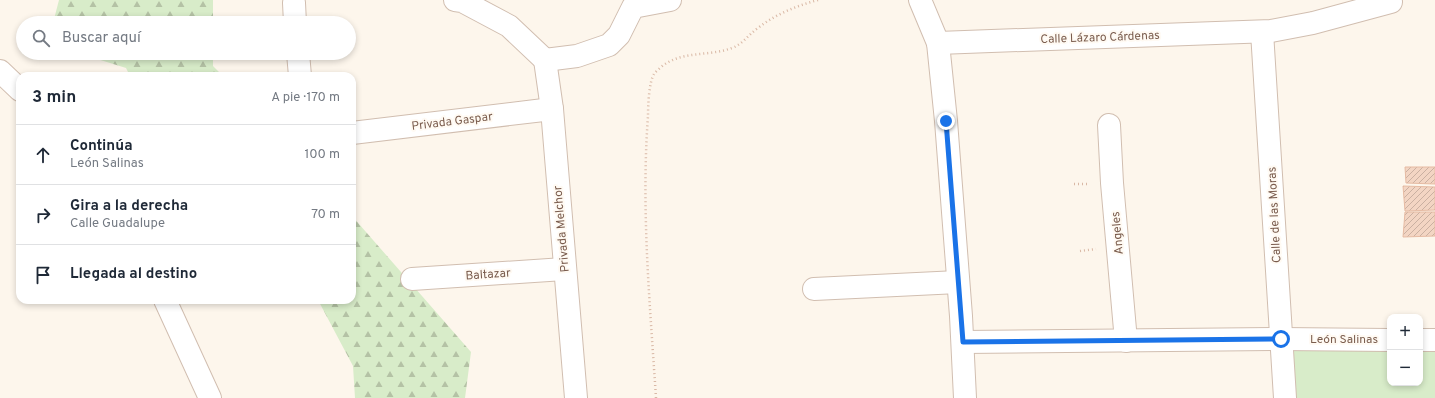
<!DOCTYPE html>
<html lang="es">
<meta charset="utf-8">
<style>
:root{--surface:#fff;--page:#f6f6f7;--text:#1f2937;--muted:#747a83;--line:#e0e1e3}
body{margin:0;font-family:Overpass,sans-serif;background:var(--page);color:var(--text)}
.controls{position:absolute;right:12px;bottom:12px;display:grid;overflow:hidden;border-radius:8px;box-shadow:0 2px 6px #0003}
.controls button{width:36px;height:36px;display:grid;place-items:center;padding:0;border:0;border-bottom:1px solid var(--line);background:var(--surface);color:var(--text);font:20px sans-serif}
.stop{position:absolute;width:12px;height:12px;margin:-9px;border:3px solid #1a73e8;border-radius:50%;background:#fff}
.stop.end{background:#1a73e8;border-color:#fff;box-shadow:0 1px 4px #0008}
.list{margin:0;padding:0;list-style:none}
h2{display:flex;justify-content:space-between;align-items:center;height:52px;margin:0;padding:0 16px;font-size:17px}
h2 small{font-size:13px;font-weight:400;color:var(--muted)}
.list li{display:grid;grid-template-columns:26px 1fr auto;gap:12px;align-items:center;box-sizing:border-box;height:60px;padding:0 16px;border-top:1px solid var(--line)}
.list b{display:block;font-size:15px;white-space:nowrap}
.list p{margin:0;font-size:13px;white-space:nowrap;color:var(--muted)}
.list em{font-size:13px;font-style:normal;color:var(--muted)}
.icon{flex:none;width:22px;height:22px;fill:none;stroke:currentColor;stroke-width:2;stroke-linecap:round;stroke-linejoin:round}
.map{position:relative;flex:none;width:1435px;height:398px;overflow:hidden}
.search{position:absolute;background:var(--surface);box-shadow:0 2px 6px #0003;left:16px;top:16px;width:340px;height:44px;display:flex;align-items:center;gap:10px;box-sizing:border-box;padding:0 14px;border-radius:22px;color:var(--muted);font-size:15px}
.panel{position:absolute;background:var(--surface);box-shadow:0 2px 6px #0003;left:16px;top:72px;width:340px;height:232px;border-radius:12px}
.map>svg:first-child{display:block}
.green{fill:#d8ecc9}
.forest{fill:url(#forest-firs)}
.building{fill:url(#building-hatch);stroke:#e6bba3}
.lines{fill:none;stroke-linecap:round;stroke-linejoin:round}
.minor-casing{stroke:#d1beb0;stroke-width:24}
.path{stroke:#d9b8a5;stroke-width:2.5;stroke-dasharray:1 3;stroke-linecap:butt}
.minor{stroke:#fff;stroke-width:22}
.route{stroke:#1a73e8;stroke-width:5}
.labels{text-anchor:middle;stroke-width:4;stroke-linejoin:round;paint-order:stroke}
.street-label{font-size:12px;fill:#7a5c4d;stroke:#fffaf3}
</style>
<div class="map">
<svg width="1435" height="398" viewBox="0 0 1435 398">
<defs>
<pattern id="forest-firs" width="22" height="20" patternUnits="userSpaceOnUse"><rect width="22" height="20" fill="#d8ecc9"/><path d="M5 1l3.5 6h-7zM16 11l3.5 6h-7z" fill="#b4c2a5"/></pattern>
<pattern id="building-hatch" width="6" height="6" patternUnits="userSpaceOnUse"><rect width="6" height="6" fill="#f3d5c3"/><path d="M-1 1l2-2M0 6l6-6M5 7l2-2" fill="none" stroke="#cab0a1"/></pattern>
</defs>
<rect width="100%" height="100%" fill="#fdf6ec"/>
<path class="green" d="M1290,348L1390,349V383H1420V349H1435V398H1291Z"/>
<g class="forest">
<path d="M59,0H213V23H53Z"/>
<path d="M78,53H213V66L223,76H130L126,68Z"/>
<path d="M352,216L471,352L465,398H355L353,366L318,300H352Z"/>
</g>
<g class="building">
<path d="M1405,167H1435V184L1406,183Z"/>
<path d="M1403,186L1435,187V210L1405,211Z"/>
<path d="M1405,212H1435V236L1403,237Z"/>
</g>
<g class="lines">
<g class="minor-casing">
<g id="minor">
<path d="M455,0L462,1L509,26L545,60"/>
<path d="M920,0L938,43L946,121L961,316L965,398"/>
<path d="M294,3L295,23"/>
<path d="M1262,32L1285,398"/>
<path d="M938,43L1271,31L1313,23L1391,2"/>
<path d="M298,53L300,76"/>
<path d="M545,60L552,109L576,398"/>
<path d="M545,60L577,56L609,45L619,35L633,7L670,0"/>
<path d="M0,71L20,90"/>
<path d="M1109,125L1112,183L1126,341"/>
<path d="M352,133L552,109"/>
<path d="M412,279L564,269"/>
<path d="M814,289L958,282"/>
<path d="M165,300L210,398"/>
<path d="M1420,340H1435"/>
<path d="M963,342L1281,339L1390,340"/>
</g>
</g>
<g class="path">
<path d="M1074,184H1090"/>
<path d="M1080,251L1096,249"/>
<path d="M656,398C650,304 641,210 648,116C648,106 649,82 654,74C655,72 658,70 660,68C680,50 708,57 732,48C743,44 748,35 758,28C776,14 796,6 818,0"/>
</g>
<use href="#minor" class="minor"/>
</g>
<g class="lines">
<path class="route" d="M946,121L963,342L1281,339"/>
</g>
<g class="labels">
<g class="street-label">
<text transform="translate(1100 37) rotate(-2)" y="4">Calle Lázaro Cárdenas</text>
<text transform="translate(452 121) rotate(-7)" y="4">Privada Gaspar</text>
<text transform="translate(1274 215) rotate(-93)" y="4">Calle de las Moras</text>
<text transform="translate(561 229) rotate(-95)" y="4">Privada Melchor</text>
<text transform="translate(1117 233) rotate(-95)" y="4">Angeles</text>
<text transform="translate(488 274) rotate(-4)" y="4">Baltazar</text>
<text x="1344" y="343">León Salinas</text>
</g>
</g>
</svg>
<div class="controls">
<button>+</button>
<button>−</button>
</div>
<div class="stop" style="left:1281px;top:339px"></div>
<div class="stop end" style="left:946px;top:121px"></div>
<div class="search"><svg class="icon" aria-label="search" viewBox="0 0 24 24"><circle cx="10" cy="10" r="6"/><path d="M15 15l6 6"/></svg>Buscar aquí</div>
<section class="panel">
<h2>3 min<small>A pie · 170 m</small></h2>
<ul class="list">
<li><svg class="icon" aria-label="ahead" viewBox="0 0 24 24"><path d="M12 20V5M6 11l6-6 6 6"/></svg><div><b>Continúa</b><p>León Salinas</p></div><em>100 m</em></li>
<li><svg class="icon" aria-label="right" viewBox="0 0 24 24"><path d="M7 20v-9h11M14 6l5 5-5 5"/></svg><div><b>Gira a la derecha</b><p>Calle Guadalupe</p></div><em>70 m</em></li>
<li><svg class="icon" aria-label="arrive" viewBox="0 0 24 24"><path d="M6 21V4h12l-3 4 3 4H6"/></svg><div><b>Llegada al destino</b></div></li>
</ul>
</section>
</div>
